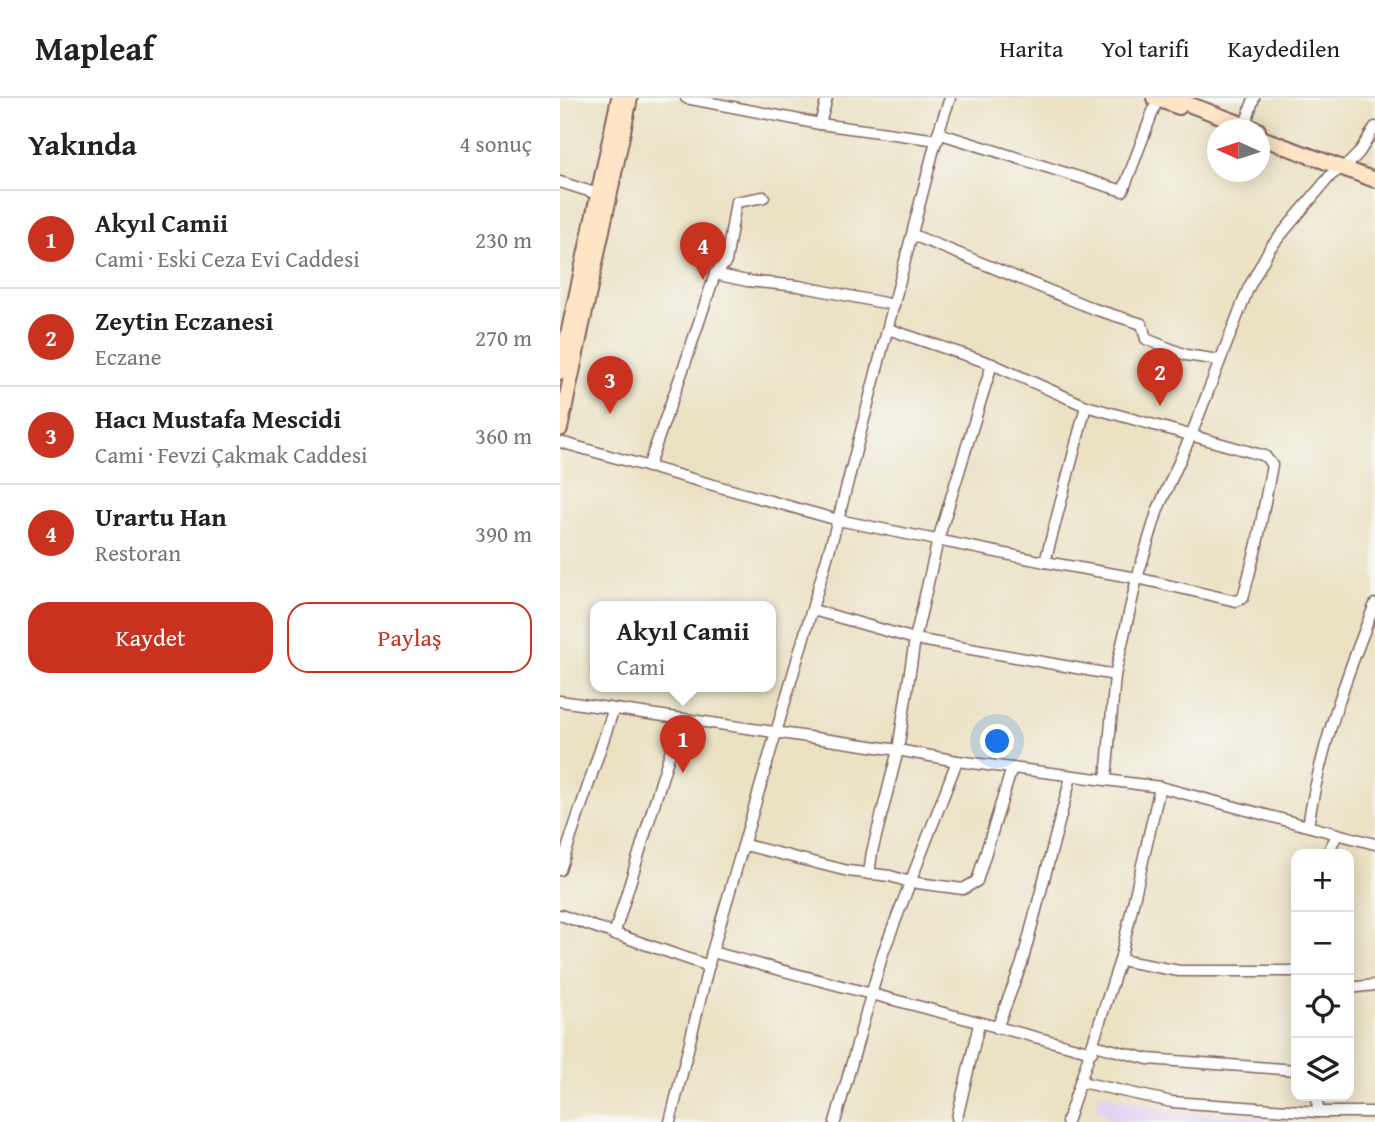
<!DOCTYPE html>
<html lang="tr">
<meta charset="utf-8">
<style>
:root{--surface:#fff;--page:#f6f6f6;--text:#222;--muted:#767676;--line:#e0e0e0;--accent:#c8321e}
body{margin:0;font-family:"Gentium Book Plus",serif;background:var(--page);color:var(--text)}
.controls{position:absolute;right:21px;bottom:21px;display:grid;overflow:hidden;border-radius:14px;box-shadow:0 4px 18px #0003}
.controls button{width:63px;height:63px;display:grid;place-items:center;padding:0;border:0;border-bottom:2px solid var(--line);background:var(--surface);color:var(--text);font:35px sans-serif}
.compass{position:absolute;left:647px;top:21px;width:63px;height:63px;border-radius:50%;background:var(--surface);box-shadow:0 4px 18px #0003;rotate:273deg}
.you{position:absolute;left:438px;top:644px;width:24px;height:24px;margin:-18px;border:5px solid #fff;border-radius:50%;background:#1a73e8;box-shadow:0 0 0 10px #1a73e833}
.badge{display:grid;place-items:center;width:46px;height:46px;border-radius:50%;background:var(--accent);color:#fff;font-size:23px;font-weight:700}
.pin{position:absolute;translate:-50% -58px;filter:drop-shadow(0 2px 4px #0008)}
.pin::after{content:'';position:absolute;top:37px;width:24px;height:21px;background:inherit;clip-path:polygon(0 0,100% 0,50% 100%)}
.popup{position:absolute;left:30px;top:503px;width:186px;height:91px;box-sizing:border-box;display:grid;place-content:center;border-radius:14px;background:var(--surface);filter:drop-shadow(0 2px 5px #0005);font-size:23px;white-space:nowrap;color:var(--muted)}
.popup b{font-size:26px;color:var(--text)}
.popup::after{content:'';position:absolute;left:50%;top:100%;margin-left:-14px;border:14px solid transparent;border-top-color:var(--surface)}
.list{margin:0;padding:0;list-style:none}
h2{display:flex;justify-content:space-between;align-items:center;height:91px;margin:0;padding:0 28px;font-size:30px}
h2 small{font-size:23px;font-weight:400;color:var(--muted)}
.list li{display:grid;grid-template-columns:46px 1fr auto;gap:21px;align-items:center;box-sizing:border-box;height:98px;padding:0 28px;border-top:2px solid var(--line)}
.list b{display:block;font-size:26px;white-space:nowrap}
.list p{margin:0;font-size:23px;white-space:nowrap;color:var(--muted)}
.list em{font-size:23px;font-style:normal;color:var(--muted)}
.actions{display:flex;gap:14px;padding:21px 28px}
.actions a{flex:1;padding:16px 0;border:2px solid var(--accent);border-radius:21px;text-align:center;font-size:24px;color:var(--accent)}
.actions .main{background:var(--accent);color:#fff}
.icon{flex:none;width:38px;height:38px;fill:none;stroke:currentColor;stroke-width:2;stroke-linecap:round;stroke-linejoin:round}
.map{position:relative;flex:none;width:815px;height:1024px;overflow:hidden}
header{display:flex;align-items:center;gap:42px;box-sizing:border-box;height:98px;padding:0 35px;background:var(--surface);border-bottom:2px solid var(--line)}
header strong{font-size:33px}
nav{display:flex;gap:38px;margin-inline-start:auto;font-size:24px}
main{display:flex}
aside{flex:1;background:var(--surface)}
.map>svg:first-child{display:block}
.built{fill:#e3d3f2}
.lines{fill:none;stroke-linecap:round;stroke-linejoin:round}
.street-casing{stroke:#826361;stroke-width:13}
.secondary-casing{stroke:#826361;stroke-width:18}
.street{stroke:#fff;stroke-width:10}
.secondary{stroke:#fde5c5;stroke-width:14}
</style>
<header>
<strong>Mapleaf</strong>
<nav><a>Harita</a><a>Yol tarifi</a><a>Kaydedilen</a></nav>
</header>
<main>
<aside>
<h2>Yakında<small>4 sonuç</small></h2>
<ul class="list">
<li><span class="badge">1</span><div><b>Akyıl Camii</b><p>Cami · Eski Ceza Evi Caddesi</p></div><em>230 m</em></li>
<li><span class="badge">2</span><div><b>Zeytin Eczanesi</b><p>Eczane</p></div><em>270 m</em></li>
<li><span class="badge">3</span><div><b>Hacı Mustafa Mescidi</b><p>Cami · Fevzi Çakmak Caddesi</p></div><em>360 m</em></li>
<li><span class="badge">4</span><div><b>Urartu Han</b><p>Restoran</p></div><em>390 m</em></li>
</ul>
<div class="actions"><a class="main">Kaydet</a><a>Paylaş</a></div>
</aside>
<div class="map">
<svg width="815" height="1024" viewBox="0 0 815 1024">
<rect width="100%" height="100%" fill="#f6f6f2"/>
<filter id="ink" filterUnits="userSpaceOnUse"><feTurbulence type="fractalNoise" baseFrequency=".0143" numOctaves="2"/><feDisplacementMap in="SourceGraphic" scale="14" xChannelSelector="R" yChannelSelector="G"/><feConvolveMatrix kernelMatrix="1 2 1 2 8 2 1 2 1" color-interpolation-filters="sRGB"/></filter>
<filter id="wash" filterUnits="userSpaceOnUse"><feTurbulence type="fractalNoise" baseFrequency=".00686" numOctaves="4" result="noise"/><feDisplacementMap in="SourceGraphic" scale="28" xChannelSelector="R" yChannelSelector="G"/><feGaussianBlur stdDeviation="1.57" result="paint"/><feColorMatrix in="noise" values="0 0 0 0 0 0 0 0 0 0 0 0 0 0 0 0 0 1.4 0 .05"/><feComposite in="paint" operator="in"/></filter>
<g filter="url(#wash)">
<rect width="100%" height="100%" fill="#ebe2c4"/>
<path class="built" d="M540,995L615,1014L705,1019V1024H547L546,1016L536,1011Z"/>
</g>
<g filter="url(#ink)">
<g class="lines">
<g class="street-casing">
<g id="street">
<path d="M126,0L260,26L378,42"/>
<path d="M260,26L267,0"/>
<path d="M685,27L694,0"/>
<path d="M378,35L563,93L598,0"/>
<path d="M0,84L38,96"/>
<path d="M353,137L534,211L582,226L586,241L626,257L659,262"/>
<path d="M155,176L187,183L239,188L334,207"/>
<path d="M0,344L278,422L485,464L577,480L676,503L683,500L697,446L712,367L705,358L526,308L432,266L328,231"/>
<path d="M88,369L126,263L155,176L166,164L176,104L204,99"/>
<path d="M485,464L526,308"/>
<path d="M253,512L355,541L555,577"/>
<path d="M0,603L338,652L397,663L600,689L815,746"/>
<path d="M546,682L555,577L577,480L598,411L632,335L688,191L710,150L771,77L789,65L799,55L815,29"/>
<path d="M748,728C760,651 786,578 815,506"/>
<path d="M185,747L288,773L330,778L350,784L403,791L417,783L452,670"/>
<path d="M767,756L777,737"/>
<path d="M0,772L53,613"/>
<path d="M309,776L312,754L338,652L355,541L378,442L432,266"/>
<path d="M0,817L149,868"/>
<path d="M54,837L120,622"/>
<path d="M152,854L532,954"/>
<path d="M560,862L619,873H736"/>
<path d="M789,890L815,887"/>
<path d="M437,930L462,865L511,679"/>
<path d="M534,947L588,961L736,972"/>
<path d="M521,984L612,1004L758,1014H815"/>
<path d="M757,998L758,1014"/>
<path d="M397,1020L419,926"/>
<path d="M110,1024L152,854L278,422L378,35L390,0"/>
<path d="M275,1024L323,855L397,663"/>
<path d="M507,1024L560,862L600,689"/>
</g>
</g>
<g class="secondary-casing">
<g id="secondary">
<path d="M594,0L619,9"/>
<path d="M612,0L698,32"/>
<path d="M699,39L815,82"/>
<path d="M0,274L59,0"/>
<path d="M0,331L70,0"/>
</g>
</g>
<use href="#street" class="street"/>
<use href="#secondary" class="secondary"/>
</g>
</g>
</svg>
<div class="controls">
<button>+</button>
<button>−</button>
<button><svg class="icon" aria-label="locate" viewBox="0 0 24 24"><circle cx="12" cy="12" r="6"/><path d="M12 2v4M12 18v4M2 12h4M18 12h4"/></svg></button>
<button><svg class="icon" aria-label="layers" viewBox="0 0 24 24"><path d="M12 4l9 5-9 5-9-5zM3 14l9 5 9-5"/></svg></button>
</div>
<svg class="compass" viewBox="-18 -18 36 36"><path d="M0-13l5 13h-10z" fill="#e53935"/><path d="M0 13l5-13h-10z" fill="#767676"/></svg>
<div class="you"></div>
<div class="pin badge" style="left:123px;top:675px">1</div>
<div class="popup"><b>Akyıl Camii</b>Cami</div>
<div class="pin badge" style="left:600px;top:308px">2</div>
<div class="pin badge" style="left:50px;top:316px">3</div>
<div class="pin badge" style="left:143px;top:182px">4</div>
</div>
</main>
